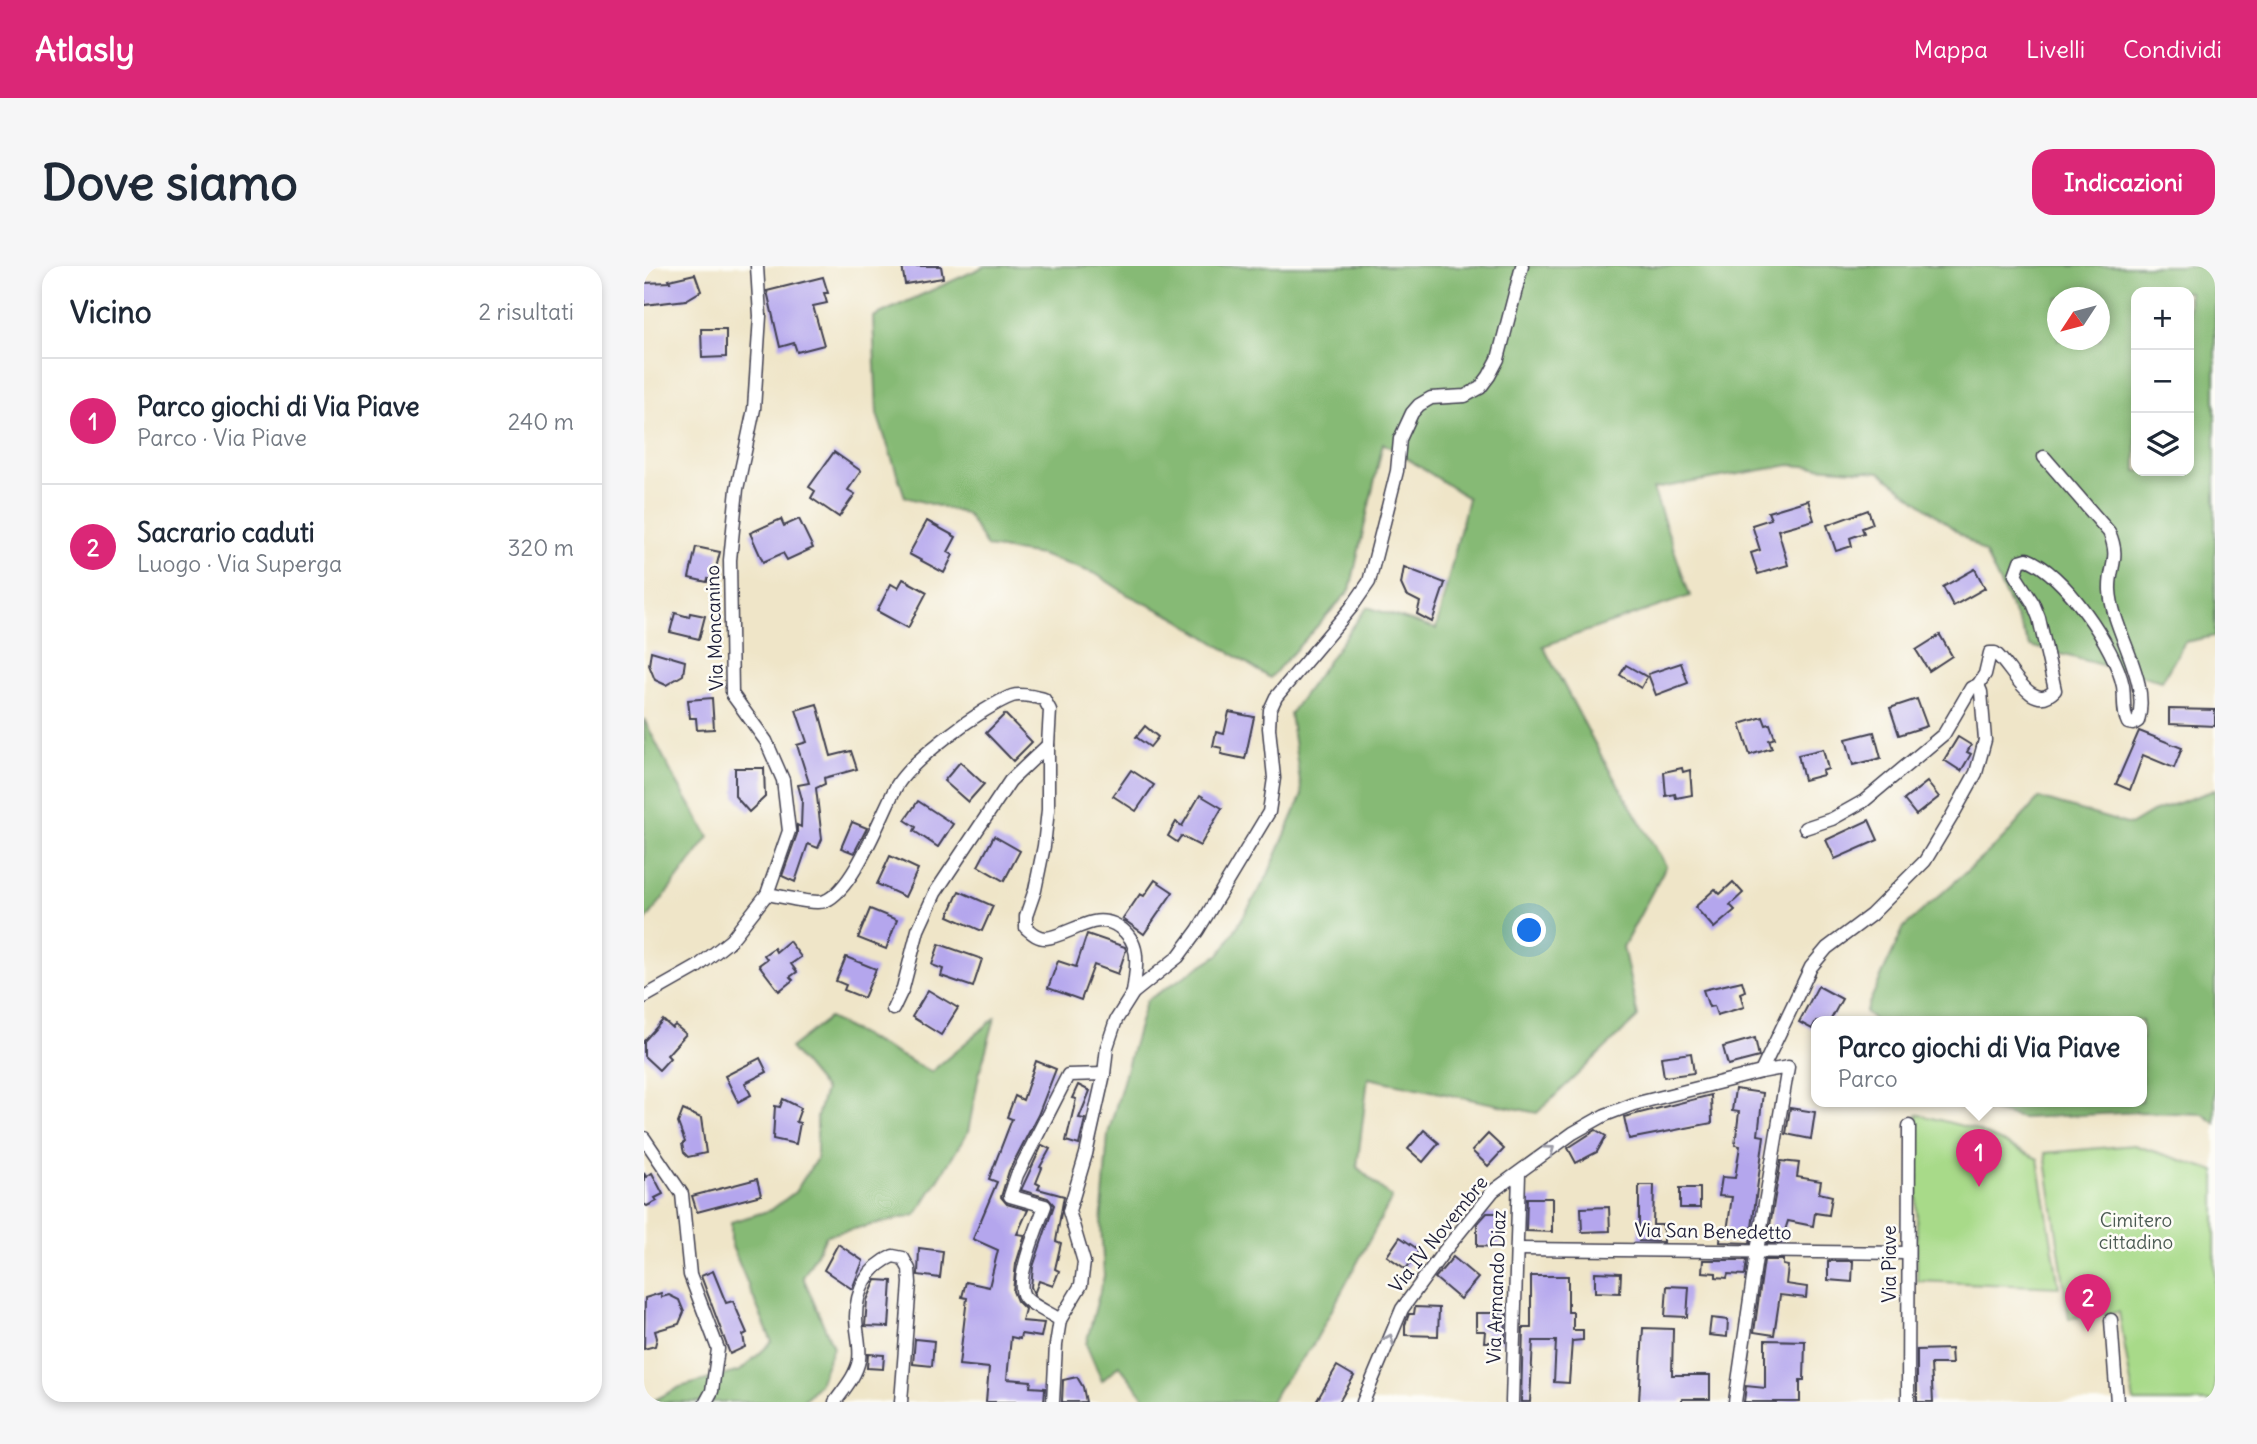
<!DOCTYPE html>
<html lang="it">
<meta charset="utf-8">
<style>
:root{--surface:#fff;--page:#f6f6f7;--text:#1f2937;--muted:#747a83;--line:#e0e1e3;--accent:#db2777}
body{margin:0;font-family:Delius,sans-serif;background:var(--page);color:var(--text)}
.controls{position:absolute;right:21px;top:21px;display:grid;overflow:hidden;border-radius:14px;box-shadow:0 4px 10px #0003}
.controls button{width:63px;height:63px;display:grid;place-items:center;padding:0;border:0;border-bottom:2px solid var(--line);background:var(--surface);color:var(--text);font:35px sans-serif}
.compass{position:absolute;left:1403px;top:21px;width:63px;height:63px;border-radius:50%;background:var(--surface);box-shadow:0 4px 10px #0003;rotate:234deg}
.you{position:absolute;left:886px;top:665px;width:24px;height:24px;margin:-18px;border:5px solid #fff;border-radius:50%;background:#1a73e8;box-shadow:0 0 0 10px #1a73e833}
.badge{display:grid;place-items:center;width:46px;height:46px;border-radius:50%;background:var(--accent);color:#fff;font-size:23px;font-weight:700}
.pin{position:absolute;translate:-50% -58px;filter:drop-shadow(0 2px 4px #0008)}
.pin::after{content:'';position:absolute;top:37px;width:24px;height:21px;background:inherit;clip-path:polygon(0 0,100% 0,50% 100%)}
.popup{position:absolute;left:1167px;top:750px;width:336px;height:91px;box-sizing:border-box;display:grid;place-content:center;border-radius:14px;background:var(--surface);filter:drop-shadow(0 2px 5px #0005);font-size:23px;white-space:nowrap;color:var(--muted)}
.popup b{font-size:26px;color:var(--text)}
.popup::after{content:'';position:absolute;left:50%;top:100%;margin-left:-14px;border:14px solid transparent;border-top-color:var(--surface)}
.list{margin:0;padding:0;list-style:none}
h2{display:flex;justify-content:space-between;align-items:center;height:91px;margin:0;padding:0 28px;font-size:30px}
h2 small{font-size:23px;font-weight:400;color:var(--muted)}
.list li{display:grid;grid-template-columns:46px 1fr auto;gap:21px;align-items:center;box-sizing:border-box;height:126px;padding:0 28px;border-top:2px solid var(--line)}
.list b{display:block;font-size:26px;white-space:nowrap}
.list p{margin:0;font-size:23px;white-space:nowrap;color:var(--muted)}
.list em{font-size:23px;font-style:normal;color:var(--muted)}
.icon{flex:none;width:38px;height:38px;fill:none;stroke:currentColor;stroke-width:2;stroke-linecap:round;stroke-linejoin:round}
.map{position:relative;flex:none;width:1571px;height:1136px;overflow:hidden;border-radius:21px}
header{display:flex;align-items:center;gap:42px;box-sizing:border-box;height:98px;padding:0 35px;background:var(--accent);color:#fff}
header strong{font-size:33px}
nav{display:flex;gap:38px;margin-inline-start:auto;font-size:24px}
.intro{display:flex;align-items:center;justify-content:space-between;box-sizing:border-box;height:168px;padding:0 42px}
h1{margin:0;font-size:49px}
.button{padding:18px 32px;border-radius:21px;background:var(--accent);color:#fff;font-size:24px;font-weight:700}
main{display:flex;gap:42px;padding:0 42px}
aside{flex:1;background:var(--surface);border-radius:21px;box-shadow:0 4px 10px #0003}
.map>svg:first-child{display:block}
.green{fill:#a8da89;stroke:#657e62;stroke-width:2}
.forest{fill:#86ba75;stroke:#546e58;stroke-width:2;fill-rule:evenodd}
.building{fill:#b4a6ed}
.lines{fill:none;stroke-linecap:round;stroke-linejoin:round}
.minor-casing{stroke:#413f50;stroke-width:15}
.minor{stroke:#fff;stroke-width:12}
.oneway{stroke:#9c9ca7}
.labels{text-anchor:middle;stroke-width:5;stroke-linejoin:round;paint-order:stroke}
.street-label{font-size:19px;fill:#22223b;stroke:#fdfcf7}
.park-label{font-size:19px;fill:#4a5952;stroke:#fdfcf7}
</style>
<header>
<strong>Atlasly</strong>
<nav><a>Mappa</a><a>Livelli</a><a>Condividi</a></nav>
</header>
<div class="intro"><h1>Dove siamo</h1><a class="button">Indicazioni</a></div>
<main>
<aside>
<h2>Vicino<small>2 risultati</small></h2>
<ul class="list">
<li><span class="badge">1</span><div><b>Parco giochi di Via Piave</b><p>Parco · Via Piave</p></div><em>240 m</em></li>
<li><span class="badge">2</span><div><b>Sacrario caduti</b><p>Luogo · Via Superga</p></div><em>320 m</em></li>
</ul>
</aside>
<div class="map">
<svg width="1571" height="1136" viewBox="0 0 1571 1136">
<rect width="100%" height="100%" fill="#fdfcf7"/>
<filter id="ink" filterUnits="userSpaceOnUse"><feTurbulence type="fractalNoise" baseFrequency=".0143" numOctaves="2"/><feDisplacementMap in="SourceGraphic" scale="14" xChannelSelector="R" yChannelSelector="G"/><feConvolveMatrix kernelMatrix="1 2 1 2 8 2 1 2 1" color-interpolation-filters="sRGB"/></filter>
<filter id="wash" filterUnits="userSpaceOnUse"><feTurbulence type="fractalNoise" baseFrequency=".00686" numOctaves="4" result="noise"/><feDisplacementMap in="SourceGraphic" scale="28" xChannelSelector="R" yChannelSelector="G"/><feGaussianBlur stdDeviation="1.57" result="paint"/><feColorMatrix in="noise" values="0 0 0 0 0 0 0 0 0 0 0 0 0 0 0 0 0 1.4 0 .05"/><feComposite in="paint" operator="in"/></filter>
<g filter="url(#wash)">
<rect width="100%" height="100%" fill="#efe5c8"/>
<g class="green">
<path d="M1273,848L1330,863L1394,893L1415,1021L1273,1015Z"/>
<path d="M1490,879L1571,905V1136H1490L1475,1046L1425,1052L1401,887Z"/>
</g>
<g class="forest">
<path d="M341,0H1571V370L1541,376L1518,415L1386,380L1341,287L1236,206L1146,199L1009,223L1046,330L899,380L959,493L1022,600L979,681L994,751L893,847L724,812L713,901L748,932L669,1079L634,1123L627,1136H504L475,1099L458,1115L442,1078L460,1010L457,959L464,868L502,735L577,687L623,611L658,529L646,448L723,341L792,363L824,232L739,177L706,324L626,412L532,352L484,329L452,308L397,289L343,281L323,248L261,231L233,148L229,51ZM1492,26H1545V205H1492ZM1414,32H1456V74H1414Z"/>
<path d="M0,453L28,508L65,571L0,657Z"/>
<path d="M1571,524V857L1559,848L1495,846L1378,852L1319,838V835H1498V755H1232L1221,746L1260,661L1359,573L1395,532L1486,559L1508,546Z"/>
<path d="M185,752L287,806L351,752L335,809L324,866L272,949L183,969L159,1011L189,1081L175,1118L158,1136H7L36,1121L96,1105L128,1076L87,978V956L127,944L151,926L173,892V851L181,824L146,782Z"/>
</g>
<g id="blocks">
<g class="building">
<path d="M258,0H297L299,12L261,18Z"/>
<path d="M51,8L57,25L42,34L0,39V17L26,16L25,14Z"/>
<path d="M179,11L184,27H180L183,37L169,40L180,79L153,86L150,77L136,81L123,25Z"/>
<path d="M57,63H82V91L58,92Z"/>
<path d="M190,186L217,205L204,224L211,228L195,251L167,232L171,225L165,221Z"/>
<path d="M1164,234L1170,254L1134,264L1144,299L1114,308L1107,287L1116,284L1108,259L1127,253L1124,246Z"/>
<path d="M1224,244L1229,258L1218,262L1220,267L1206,272L1208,280L1192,285L1183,259Z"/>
<path d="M137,253L140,260L155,253L169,282L143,294L139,287L119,296L106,267Z"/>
<path d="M283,255L312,271L304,286L309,289L300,307L265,288Z"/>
<path d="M52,281L76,286L69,314L64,313L63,316L45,312Z"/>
<path d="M760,301L801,317L788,356L773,348L776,336L762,329L757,318Z"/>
<path d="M1331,303L1341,322L1309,340L1299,321Z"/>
<path d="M259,313L283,326L264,362L233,345L247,318L254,322Z"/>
<path d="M31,347L45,351L46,347L61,350L55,373L26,366Z"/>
<path d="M1296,369L1308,390L1285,405L1272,384Z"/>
<path d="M7,385L41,395L39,409L22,419L11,414L5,399Z"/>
<path d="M1037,397L1044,417L1012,429L1004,408Z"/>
<path d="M982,399L1003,411L997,422L976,409Z"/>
<path d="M68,432L70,463L53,464L52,452H46L44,434Z"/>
<path d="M1273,433L1283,460L1255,469L1246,442Z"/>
<path d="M173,438L187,490L207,485L213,503L180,512L181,518L172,522L178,573L174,582L164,578L151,616L138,610L153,568V559L157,561L158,533L154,519L165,517L153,479L163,476L152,444Z"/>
<path d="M1525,443L1571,444V460L1525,458Z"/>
<path d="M585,446L610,451L601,493L577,488L578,482L569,480L572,466L580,468Z"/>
<path d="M361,448L388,476L369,495L342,467Z"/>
<path d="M1119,451L1122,459L1126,458L1131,472L1125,474L1128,482L1106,489L1096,458Z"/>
<path d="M501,460L514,471L506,481L492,471Z"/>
<path d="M1495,465L1538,482L1530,502L1499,489L1486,524L1472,518Z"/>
<path d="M1230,466L1237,492L1209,499L1202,473Z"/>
<path d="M1314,471L1327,479L1323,486L1327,488L1317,505L1300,494Z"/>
<path d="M1179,483L1184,503L1178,505L1179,509L1160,514L1154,489Z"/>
<path d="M316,496L340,518L324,536L300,515Z"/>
<path d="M91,502H120L121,531L105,546L91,530Z"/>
<path d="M1038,502L1039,506L1046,504L1048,529L1032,532L1031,528L1022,530L1020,506Z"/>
<path d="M487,504L510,519L492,545L469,530Z"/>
<path d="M1283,516L1295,531L1272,549L1260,534Z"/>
<path d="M556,529L578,542L556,580L537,570L533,576L524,570L532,556L538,560Z"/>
<path d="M274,535L309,558L294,581L270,565L272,561L261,554Z"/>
<path d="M1225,554L1234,574L1191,593L1182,574Z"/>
<path d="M208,556L223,562L210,587L197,582Z"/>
<path d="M350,570L376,585L360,615L334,600Z"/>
<path d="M246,590L274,603L261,631L233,618Z"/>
<path d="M511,614L529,626L500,668L479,653L496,628L500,630Z"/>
<path d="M1089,616L1099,627L1086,639L1091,644L1070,662L1051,641L1071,623L1076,628Z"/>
<path d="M315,625L349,640L338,665L304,650Z"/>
<path d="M226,643L253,654L242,683L214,672Z"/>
<path d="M443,668L481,681L482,684L474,708L450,699L437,734L404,722L414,695L432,701Z"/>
<path d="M145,675L157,691L147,698L153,706L146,711L149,714L135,725L115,699L123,693L120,689L130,682L132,686Z"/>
<path d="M295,678L338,693L329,721L297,710L299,703L288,699Z"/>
<path d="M202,691L232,703L220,732L200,724L202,719L192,715Z"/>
<path d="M1098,715L1101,725L1096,727L1100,741L1073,749L1070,740L1065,741L1059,724Z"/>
<path d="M1174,720L1198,733L1186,755H1172L1168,763L1155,756Z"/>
<path d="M284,724L314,742L297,769L268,751Z"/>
<path d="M19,754L28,762L31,759L42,768L23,789L26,792L15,804L0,790V775Z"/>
<path d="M1111,772L1115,791L1084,799L1079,781Z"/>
<path d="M1047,787L1050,807L1020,811L1017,791Z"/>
<path d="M116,792L123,806L101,817L107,829L94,836L81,810Z"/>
<path d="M392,795L412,803L394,849L365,905L357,931L363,938L384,944L373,968L381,969L372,998L369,1025L373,1035L381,1043L378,1055L400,1057L397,1071L377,1068L376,1073L367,1071L363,1113L387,1115L386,1121L401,1122L400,1136H342L345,1102L315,1099L323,1032L318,1031L322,1016L345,1021L354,984L329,973L353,916L345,913L368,853L363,851L371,830L379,834Z"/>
<path d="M434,819L446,825L435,852L441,853L435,879L422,875L432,833L428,832Z"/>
<path d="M1091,823L1119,827L1114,869L1120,870L1106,977L1076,976L1077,965H1083L1088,931L1075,930L1078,911L1091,912L1096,880L1091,879L1095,846L1088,845Z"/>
<path d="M1067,829L1068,857L985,873L980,851Z"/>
<path d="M139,833L157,842L152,856L156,857L152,878L129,873L131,840L136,841Z"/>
<path d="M1146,842L1171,846L1167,873L1142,868Z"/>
<path d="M39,844L57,852L62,887L44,891L40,887L38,878L41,876L34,857Z"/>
<path d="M780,864L795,877L779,896L764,883Z"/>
<path d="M952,864L962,870L953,886L932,897L924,882Z"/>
<path d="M844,868L860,883L844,900L828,885Z"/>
<path d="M398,879L406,883L396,901L398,902L392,917L396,919L394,923L420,930L412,975L417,977L411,1003L415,1005L409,1020L395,1015L390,1028L387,1021L389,1001L410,939L404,932L377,924Z"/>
<path d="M1137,895L1155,897L1153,911L1177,915L1175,927L1188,930L1185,949L1171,947L1169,960L1144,955L1137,977H1123Z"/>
<path d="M0,907L2,911L8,907L19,928L11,932L13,935L3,940L0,938Z"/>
<path d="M113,913L117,929L53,946L48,930Z"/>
<path d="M995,919H1010L1009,959H1019V976L995,975Z"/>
<rect x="1036" y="922" width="20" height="20"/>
<path d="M883,932H908V966L882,965Z"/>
<path d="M965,941L966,965L938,966L937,942Z"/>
<path d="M843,947H856V981L833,980V958Z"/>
<path d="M756,971L775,984L762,1003L743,990Z"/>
<path d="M194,978L219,995L208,1023L180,1004Z"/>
<path d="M275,982L299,985L296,1012L274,1009Z"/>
<path d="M809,991L834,1012L816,1033L791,1012Z"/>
<path d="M1059,994H1103L1101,1009L1084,1008L1083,1012L1072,1011V1007L1058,1006Z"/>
<path d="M1120,994H1139V999L1144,1000L1142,1018L1163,1021L1162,1032L1136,1029L1130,1069L1110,1066Z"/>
<path d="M1184,995H1209L1208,1016L1184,1014Z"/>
<path d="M69,1005L82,1037L89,1035L103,1067L99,1069L101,1081L86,1088L57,1010Z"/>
<path d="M951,1006L977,1007L976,1027L951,1026Z"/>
<path d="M887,1010H924V1046H929V1064H939V1074L928,1075L925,1117L910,1116L912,1075H889L886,1136H877L879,1062H887Z"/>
<path d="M232,1014L248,1015L245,1061L221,1060L223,1034Z"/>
<path d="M1023,1020L1045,1021L1043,1051L1021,1050Z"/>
<path d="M17,1027L18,1031L25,1029L35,1034L40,1046L35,1058L11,1065L13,1072L11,1080L0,1083L1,1032Z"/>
<path d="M771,1041L795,1042L794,1070L761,1069V1059L765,1048H770Z"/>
<path d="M832,1047H862L861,1076H840L841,1065H832Z"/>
<path d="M1067,1052L1084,1054L1083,1071L1065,1069Z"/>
<path d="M999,1062L1029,1063L1028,1109H1066V1133H1038V1136H995Z"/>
<path d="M271,1073L290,1075L288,1100L269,1098Z"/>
<path d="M1121,1074L1161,1075L1160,1114H1156V1136H1100L1102,1120L1121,1122Z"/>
<path d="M1307,1083L1308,1098H1287L1289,1136H1273V1084Z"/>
<path d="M224,1088L240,1089L239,1103L223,1102Z"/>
<path d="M693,1100L710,1110L695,1136H672Z"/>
<path d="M433,1111L439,1121L442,1136H418L419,1114Z"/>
</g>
</g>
</g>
<g filter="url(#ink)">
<use href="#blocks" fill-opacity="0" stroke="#413f50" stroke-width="2"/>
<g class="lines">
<g class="minor-casing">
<g id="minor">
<path d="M1334,419L1341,408L1346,387H1351C1368,400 1387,449 1411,424L1395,352L1389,337L1371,309L1376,295L1383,293C1421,308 1471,381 1479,420C1481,433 1478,445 1484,457L1489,458L1494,455C1507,414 1468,365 1466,324C1465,300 1477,293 1465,266L1400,191"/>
<path d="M123,628C136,630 170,639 181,635C210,623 236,551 251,523C264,496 340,440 368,430C377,427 391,431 400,433L406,444L404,479"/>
<path d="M0,731L53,701L87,674L123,628L145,565L139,514L122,475L88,428L86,294L93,223L110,143L116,50L113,0"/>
<path d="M249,743L259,722L274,664L291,627L366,515L404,479V544L400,580L391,624L382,650V662C388,667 393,672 402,672C415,671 435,659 449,656C458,654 468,656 475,661C499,677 492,703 489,727"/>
<path d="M1117,806L1167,701L1183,682L1227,649L1281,595L1308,550L1332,507L1341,474L1337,426L1334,419L1327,422L1300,468L1220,535L1188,553L1161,562"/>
<path d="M0,872L38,928L46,1009L74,1083L68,1125L62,1136"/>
<path d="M874,983L1264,987"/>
<path d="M416,1054C406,1047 386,1039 380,1030C370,1015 395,957 401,940L366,930L373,909L424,809L460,808"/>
<path d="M1467,1054L1473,1136"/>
<path d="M191,1136C200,1123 212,1110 215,1094C217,1079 212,1065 212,1051C212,1024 224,1001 249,990L259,992L265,1003L266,1017L257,1136"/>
<path d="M409,1136L412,1079L416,1054L437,1019L440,996L425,945L442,888L460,808L463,781L472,754L489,727L534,691L554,664L625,546L630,512L625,462L626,444L632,431L707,342L725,316L753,205L756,173L768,147L775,139L787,132L821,130L836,122L845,110L854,93L878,0"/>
<path d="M719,1136L758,1043L798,988L849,925L929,867L961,849L990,838L1117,806L1144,801L1113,985L1091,1136"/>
<path d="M868,1136L875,908"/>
<path d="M1264,1136L1265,860"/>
</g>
</g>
<use href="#minor" class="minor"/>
</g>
<defs><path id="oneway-chevron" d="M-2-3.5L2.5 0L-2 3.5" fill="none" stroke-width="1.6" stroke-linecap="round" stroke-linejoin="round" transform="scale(1.75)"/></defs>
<g class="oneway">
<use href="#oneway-chevron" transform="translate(906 884) rotate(-37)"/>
<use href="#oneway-chevron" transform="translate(745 1073) rotate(-67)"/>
</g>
</g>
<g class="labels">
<g class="street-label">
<text transform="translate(70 362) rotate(-92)" y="7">Via Moncanino</text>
<text transform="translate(1069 965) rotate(1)" y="7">Via San Benedetto</text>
<text transform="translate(794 968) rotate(-51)" y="7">Via IV Novembre</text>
<text transform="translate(1245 998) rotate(-90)" y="7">Via Piave</text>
<text transform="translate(852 1021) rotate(-88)" y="7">Via Armando Diaz</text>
</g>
<g class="park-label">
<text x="1492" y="961">Cimitero<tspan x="1492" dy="22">cittadino</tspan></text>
</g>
</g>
</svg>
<div class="controls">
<button>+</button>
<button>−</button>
<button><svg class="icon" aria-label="layers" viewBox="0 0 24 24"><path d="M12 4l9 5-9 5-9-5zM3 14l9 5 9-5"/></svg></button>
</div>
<svg class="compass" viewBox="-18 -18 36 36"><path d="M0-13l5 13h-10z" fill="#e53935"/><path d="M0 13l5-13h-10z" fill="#747a83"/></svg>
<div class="you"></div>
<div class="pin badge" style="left:1335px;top:921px">1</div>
<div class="popup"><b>Parco giochi di Via Piave</b>Parco</div>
<div class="pin badge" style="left:1444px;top:1066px">2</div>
</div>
</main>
